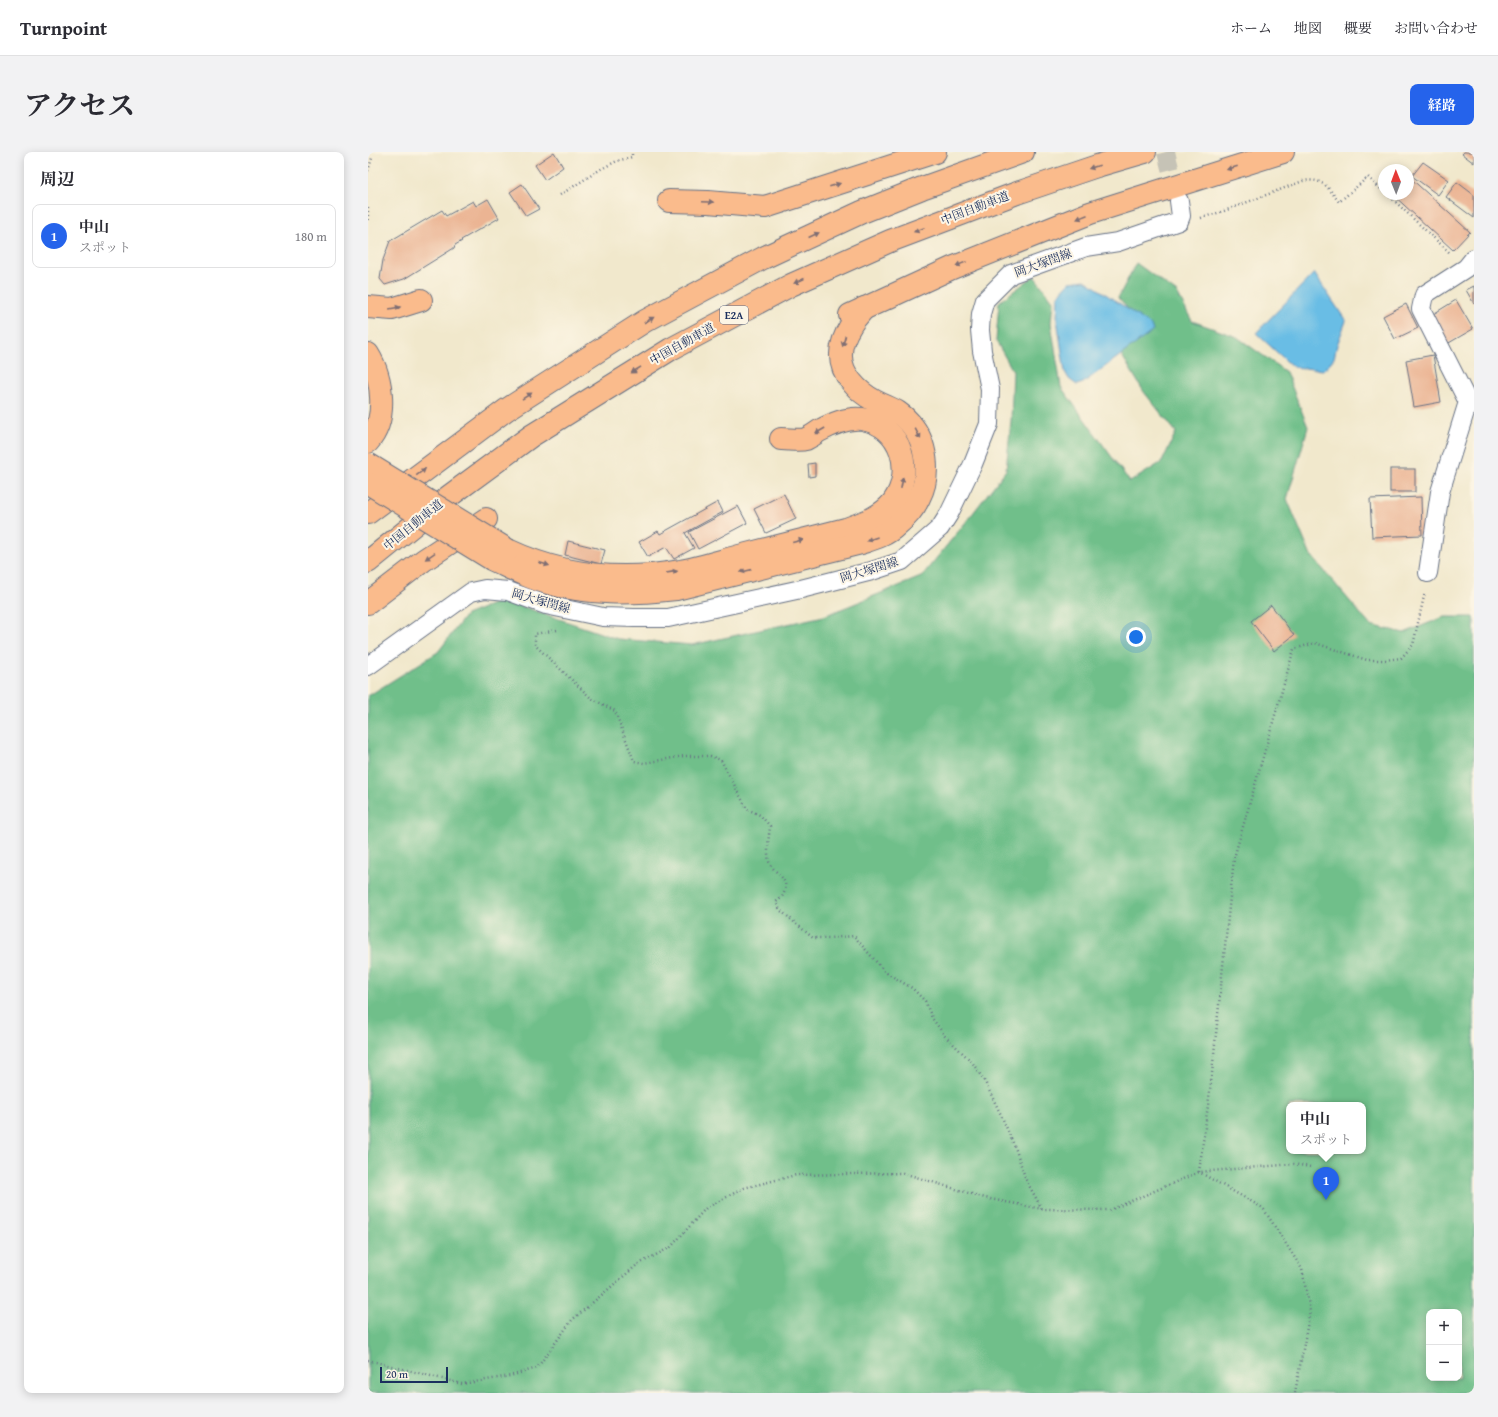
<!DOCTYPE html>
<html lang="ja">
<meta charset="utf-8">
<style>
:root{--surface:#fff;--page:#f2f2f3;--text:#2b2b33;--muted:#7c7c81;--line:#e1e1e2;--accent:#2563eb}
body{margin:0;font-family:"Gentium Book Plus","Noto Serif JP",serif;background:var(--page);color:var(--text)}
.controls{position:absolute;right:12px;bottom:12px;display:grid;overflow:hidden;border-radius:8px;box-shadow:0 2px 10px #0003}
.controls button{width:36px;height:36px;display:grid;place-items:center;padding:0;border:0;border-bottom:1px solid var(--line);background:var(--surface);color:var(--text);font:20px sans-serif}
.compass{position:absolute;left:1010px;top:12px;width:36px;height:36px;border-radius:50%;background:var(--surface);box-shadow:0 2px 10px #0003;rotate:359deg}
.scale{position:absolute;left:12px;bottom:10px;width:68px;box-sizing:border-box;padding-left:4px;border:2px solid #1b2f5e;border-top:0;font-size:11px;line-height:14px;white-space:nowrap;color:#1b2f5e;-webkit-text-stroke:3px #fcf5e5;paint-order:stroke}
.you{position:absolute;left:768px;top:485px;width:14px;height:14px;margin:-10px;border:3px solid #fff;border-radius:50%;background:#1a73e8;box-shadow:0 0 0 6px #1a73e833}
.badge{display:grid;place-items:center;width:26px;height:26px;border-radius:50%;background:var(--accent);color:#fff;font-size:13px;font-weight:700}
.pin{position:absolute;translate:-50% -33px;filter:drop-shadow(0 1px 2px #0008)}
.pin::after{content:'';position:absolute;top:21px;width:14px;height:12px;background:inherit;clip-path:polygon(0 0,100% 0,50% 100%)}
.popup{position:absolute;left:918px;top:950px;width:80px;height:52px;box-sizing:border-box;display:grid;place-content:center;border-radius:8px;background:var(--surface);filter:drop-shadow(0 1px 3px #0005);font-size:13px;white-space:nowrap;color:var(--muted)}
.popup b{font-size:15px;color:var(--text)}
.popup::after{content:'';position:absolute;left:50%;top:100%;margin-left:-8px;border:8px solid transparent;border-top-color:var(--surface)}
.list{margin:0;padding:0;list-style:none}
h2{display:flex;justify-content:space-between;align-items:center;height:52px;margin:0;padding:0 16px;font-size:17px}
h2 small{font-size:13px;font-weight:400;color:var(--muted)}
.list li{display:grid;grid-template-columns:26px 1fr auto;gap:12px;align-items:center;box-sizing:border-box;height:64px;margin:0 8px 8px;padding:0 8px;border:1px solid var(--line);border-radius:8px}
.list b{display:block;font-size:15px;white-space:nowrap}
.list p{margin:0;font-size:13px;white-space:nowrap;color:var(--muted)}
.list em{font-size:13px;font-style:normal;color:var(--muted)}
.map{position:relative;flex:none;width:1106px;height:1241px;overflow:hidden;border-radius:8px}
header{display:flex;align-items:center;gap:24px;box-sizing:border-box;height:56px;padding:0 20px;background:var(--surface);border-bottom:1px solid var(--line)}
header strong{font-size:19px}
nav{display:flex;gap:22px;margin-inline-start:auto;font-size:14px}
.intro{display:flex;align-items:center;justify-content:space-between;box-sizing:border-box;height:96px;padding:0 24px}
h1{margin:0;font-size:28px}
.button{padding:10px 18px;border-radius:8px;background:var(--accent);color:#fff;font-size:14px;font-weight:700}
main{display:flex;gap:24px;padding:0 24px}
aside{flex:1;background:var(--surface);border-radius:8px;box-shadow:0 2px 10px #0003}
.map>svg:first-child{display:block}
.forest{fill:#6fbf8a;stroke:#457774;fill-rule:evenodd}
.water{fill:#69bde5;stroke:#4276a2}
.building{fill:#ebb493}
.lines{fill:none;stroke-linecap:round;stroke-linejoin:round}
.minor-tunnel{stroke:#c6c3b6;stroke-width:18;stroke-dasharray:18 9;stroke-linecap:butt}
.minor-casing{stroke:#667084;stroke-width:20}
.motorway-casing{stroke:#667084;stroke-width:24}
.path{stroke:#667084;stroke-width:2.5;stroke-dasharray:1 3;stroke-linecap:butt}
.minor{stroke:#fff;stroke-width:18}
.motorway{stroke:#fabb8c;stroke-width:22}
.motorway-bridge-casing{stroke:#667084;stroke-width:24;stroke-linecap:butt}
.motorway-bridge{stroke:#fabb8c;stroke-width:22}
.oneway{fill:#7f6e73}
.labels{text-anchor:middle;stroke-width:4;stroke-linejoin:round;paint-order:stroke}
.shield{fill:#fcf5e5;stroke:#5e6a86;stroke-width:1}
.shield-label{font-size:11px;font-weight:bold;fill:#1b2f5e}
.street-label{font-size:12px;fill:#1b2f5e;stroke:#fcf5e5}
</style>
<header>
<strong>Turnpoint</strong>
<nav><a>ホーム</a><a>地図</a><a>概要</a><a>お問い合わせ</a></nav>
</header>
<div class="intro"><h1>アクセス</h1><a class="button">経路</a></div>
<main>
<aside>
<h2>周辺<small></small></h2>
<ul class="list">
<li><span class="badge">1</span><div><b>中山</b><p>スポット</p></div><em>180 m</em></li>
</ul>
</aside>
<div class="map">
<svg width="1106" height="1241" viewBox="0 0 1106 1241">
<rect width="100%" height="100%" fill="#fcf5e5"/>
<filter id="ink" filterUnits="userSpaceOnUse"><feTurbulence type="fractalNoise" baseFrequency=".025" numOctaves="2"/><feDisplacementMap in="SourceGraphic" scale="8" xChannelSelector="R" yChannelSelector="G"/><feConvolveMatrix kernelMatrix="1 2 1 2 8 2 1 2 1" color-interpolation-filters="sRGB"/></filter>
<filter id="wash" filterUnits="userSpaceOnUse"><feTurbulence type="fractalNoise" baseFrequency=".012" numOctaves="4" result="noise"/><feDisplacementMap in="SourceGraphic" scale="16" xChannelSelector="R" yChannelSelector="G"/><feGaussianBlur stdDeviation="0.9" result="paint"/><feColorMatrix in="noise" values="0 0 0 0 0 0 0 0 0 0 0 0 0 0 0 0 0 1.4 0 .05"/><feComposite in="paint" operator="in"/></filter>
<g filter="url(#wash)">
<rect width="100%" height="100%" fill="#f1e8cc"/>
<path class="forest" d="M768,111L809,141L824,169L869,185L918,220L940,275L919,347L942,402L1002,473L1036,481L1076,465H1106V1241H0V544L70,500L98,463L135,448L250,487L324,493L456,464L553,425L602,365L638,318L643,269L645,219L628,189L631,150L666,124L685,149L683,171L693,235L762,330L794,310L808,280L776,240L753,202L768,165L750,146ZM921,953H995V999H921ZM1061,1160H1091V1226H1061Z"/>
<g class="water">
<path d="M946,121L978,169L969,193L966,206L956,218L925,215L888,181Z"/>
<path d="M717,128L783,173L785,179L715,231L709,233L701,227L697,220L689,167L690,143L702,130Z"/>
</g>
<g id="blocks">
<g class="building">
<path d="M186,0L195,15L177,28L167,13Z"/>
<path d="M1096,0H1106V11L1094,2Z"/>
<path d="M1055,10L1081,28L1070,43L1044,24Z"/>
<path d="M1029,14L1034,18H1025Z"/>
<path d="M1040,24L1102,80L1085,98L1024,42H1040Z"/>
<path d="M1089,30L1106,43V66L1078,45Z"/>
<path d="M154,32L171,57L158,64L142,40Z"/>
<path d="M120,47L131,66L93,88L94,89L87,93L86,96L36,127L17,133L12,127L15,108L22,89L74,58L78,64L105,49L108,54Z"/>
<path d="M1106,134V152L1098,138Z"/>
<path d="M1088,148L1105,177L1079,192L1062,164Z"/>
<path d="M1038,152L1050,176L1027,187L1015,164Z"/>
<path d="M1065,203L1073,250L1046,255L1038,208Z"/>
<path d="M447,311V324L441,325L440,312Z"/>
<rect x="1022" y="317" width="25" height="23"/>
<path d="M416,342L428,367L398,381L386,357Z"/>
<path d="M1053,345L1054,383L1004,385L1002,347Z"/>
<path d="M350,350L355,360L317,381L326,396L306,407L298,395L280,405L271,390L290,379L292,382Z"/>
<path d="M370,354L379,371L330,397L321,380Z"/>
<path d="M200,389L237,398L233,412L197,403Z"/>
<path d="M903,453L926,483L906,499L883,469Z"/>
</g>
</g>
</g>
<g filter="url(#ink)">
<use href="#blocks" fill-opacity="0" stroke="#667084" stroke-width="1"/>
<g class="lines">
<path class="minor-tunnel" d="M798,0L810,48"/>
<g class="minor-casing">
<g id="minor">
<path d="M1060,421L1072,340L1100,250L1053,157L1056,143L1098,116L1106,106"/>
<path d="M0,514L103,440L117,437L140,439L178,453L235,465L266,466H300L433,437L504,419L534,409L572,376L581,362L605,312L621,272L622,237L614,199L612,178L613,162L617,148L643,122L718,95L750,90L811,69L813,64L811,49"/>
</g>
</g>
<g class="motorway-casing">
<g id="motorway">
<path d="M301,49L340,50L397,55L567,0"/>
<path d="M0,155L24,157L53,148"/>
<path d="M482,163L584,116L722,61L915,0"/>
<path d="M0,202C15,226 20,268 0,290"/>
<path d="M0,361L138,258L277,169L395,106L494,60L554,36L655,0"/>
<path d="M140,398C195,424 251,430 312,419C332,416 352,409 371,404C407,395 442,386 478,377C494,371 513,365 525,350C547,320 534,273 494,267C479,265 464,272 451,279C447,282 442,285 438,287C431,289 421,287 413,287"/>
<path d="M125,408C142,416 158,425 176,430C220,443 263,442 308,437L493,391C505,387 519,383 528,374C538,366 546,357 551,346C563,323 559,290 542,271C530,257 522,257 507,249C490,240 472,222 473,202C473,192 478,181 483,173C486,167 492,162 496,156"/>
<path d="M0,410L80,345L163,284L303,197L423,133L522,89L649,41L729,14L777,0"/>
<path d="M0,451L56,408L118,367"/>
</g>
</g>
<g class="path">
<path d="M0,19L4,6"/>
<path d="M1019,42L1083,102"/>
<path d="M192,43L233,17L249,9L264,5V0"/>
<path d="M0,55V71"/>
<path d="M833,66L856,59L935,29C955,26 959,34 971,50L1000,25L1016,40"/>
<path d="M189,478L167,482V493L223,546L247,559L266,609L276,611L316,604H342L353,608L379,657L392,663L402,674C401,683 398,704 402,712C407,721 420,726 417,738C415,745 413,746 408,750L412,758L445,786H461L486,784L517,820L544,836L557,849L564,866L577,884L604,910L617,930L634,965L648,998L658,1028L674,1057"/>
<path d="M0,1208L94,1232L142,1224L169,1216L204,1168L269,1113L303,1095L338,1056L376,1036L428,1023L535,1021L617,1046L674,1057L742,1058L831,1020L926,1012L942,1015"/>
<path d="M927,1241L942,1159L934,1117L895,1056L831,1020L843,931L866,706L926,497L947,491L999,508H1017L1033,506L1045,493L1057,440"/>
</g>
<use href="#minor" class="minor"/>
<use href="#motorway" class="motorway"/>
<g class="motorway-bridge-casing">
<g id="motorway-bridge">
<path d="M0,312L140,398"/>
<path d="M0,331L125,408"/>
</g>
</g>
<use href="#motorway-bridge" class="motorway-bridge"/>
</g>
<defs><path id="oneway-solid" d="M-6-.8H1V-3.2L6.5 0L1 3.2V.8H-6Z"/></defs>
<g class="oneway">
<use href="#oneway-solid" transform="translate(726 15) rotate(162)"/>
<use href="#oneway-solid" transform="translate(864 16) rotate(163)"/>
<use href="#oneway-solid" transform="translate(467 33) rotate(-18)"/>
<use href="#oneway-solid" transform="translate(340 50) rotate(3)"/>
<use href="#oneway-solid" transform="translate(714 65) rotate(158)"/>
<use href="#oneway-solid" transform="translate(551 78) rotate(159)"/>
<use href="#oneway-solid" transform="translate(446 83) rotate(-25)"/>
<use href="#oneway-solid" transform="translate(593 112) rotate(158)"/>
<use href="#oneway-solid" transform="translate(431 129) rotate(156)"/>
<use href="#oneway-solid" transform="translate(27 156) rotate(-10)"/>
<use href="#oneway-solid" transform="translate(281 168) rotate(-29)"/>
<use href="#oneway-solid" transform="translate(476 189) rotate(105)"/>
<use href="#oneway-solid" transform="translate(268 218) rotate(148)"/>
<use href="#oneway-solid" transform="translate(159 244) rotate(-32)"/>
<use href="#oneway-solid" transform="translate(452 279) rotate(150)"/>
<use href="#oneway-solid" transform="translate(550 282) rotate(62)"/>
<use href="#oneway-solid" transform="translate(53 320) rotate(-37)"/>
<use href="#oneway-solid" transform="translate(534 331) rotate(-79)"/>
<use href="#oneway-solid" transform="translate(504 387) rotate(160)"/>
<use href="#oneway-solid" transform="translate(430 389) rotate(-14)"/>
<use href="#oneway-solid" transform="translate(62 404) rotate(146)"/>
<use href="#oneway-solid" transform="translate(176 412) rotate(17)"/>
<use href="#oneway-solid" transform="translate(378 419) rotate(166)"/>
<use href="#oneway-solid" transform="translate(304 420) rotate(-9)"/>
</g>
</g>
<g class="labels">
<rect class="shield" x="352" y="154" width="28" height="18" rx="3"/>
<g class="shield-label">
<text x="366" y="167">E2A</text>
</g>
<g class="street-label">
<text transform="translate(607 56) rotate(-21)" y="4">中国自動車道</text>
<text transform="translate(675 111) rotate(-20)" y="4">岡大塚閏線</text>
<text transform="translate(314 192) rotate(-29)" y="4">中国自動車道</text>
<text transform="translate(45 373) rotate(-39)" y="4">中国自動車道</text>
<text transform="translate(501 418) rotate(-17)" y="4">岡大塚閏線</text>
<text transform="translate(173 449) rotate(16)" y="4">岡大塚閏線</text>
</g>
</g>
</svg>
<div class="controls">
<button>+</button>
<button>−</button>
</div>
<svg class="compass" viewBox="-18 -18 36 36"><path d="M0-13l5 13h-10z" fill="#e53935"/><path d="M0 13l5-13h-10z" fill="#7c7c81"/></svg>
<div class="scale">20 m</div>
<div class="you"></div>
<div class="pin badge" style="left:958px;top:1048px">1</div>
<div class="popup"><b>中山</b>スポット</div>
</div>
</main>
